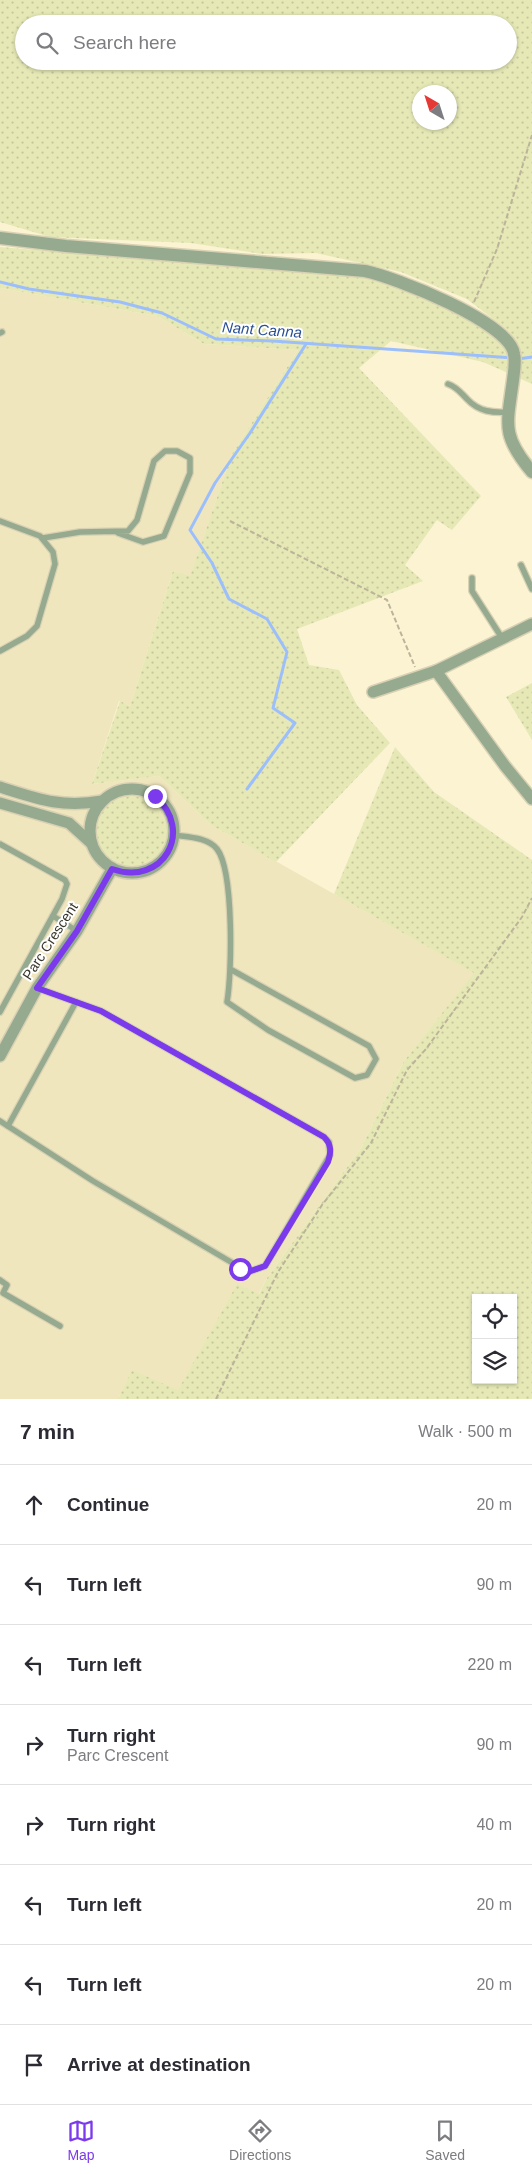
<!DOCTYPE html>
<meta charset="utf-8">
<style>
:root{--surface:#fff;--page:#f7f7f7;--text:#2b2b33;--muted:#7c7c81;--line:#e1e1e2;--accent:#7c3aed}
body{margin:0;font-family:Arial,sans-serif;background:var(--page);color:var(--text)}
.controls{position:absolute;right:15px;bottom:15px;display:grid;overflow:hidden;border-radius:0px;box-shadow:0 1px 4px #0004}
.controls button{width:45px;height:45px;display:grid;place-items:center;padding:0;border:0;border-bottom:1px solid var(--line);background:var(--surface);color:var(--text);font:25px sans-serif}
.compass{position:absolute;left:412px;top:85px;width:45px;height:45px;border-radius:50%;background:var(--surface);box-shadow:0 1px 4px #0004;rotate:321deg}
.stop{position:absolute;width:15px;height:15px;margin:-11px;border:4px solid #7c3aed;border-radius:50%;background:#fff}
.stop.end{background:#7c3aed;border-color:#fff;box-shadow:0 1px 5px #0008}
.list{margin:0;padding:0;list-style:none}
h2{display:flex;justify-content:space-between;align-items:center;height:65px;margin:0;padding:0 20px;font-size:21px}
h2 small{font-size:16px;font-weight:400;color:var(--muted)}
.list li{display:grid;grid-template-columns:32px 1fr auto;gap:15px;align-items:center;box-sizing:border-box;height:80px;padding:0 20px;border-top:1px solid var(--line)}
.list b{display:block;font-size:19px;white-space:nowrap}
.list p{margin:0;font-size:16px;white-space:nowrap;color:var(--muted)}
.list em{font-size:16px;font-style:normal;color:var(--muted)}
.icon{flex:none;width:28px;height:28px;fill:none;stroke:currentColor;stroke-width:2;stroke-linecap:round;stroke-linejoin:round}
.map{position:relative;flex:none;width:532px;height:1399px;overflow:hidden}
.search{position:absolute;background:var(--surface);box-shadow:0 1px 4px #0004;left:15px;right:15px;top:15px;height:55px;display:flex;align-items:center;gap:12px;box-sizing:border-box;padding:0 18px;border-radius:28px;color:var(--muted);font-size:19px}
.sheet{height:705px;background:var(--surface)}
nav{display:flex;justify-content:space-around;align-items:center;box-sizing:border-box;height:70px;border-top:1px solid var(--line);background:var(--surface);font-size:14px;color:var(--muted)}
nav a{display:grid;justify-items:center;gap:2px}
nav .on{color:var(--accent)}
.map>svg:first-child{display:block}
.built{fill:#f0e6be}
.grass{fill:url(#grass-dots);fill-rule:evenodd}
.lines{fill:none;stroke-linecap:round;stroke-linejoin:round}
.stream{stroke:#9cbffc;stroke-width:3}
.service-casing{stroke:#d8d1b3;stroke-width:8}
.minor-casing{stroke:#d8d1b3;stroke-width:14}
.tertiary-casing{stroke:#d8d1b3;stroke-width:15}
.path{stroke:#bbb49a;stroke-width:2;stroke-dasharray:5 2.5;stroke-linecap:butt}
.service{stroke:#96aa90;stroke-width:5.5}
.minor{stroke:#96aa90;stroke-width:11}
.tertiary{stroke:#96aa90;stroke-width:12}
.route{stroke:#7c3aed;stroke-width:6}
.labels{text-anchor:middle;stroke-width:4;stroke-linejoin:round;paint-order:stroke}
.street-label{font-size:14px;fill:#383528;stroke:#fff}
.water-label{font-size:15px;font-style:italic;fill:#294f96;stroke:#fff}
</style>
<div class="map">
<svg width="532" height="1399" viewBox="0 0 532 1399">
<defs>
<pattern id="grass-dots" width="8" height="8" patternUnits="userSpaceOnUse" patternTransform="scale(1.25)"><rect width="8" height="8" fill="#e6e9b6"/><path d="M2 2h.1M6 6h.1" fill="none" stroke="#c6c89c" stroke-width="1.8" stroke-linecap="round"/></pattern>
</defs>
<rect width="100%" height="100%" fill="#fbf3d2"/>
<path class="built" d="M0,288L157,316L204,344L298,350L232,454L190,577L173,571L130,706L119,701L92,784L159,776L211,825L475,973L404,1061L361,1148L267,1278L258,1295L237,1285L178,1391L132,1371L118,1399H0Z"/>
<g class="grass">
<path d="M0,0H532V384L521,379V353L506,329L467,299L401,272L316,253L262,254L191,243L50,237L0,222ZM24,24H508V61H24ZM420,92H450V122H420Z"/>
<path d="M0,247L358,276C395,285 428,300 462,316C476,324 494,329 504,343C510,352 508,363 508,373L483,362L391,341L359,368L481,496L452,530L437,520L405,565L423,581L297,629L309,665L339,670L357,705L390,743L276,862L211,825L159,776L92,784L120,701L130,706L173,571L190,576L232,454L298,350L204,344L157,316L0,288Z"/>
<path d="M532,683V740L506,697Z"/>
<path d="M395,747L434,792L532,860V1399H118L132,1370L178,1390L237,1284L259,1294L267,1278L361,1148L404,1061L474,973L334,894ZM476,1298H513V1380H476Z"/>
<circle cx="132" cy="831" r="35"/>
</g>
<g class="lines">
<g class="stream">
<path d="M0,282L29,289L120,302L162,313L216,339L273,341L512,358"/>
<path d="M518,359L532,357"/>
<path d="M247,789L295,723L273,708L287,652L267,619L229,599L212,563L190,530L215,483L250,433L306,344"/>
</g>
<g class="service-casing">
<g id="service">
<path d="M0,333L2,332"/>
<path d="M448,384C457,387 461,393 467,399C479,412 493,413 509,412"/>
<path d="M0,521L40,536L53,552L55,564L37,626L27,636L0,651"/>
<path d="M43,538L80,532L128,531L137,520L154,461L165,451H177L190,458V473L164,536L143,542L118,533"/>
<path d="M521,565L532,589"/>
<path d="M472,578V591L502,638"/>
<path d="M174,835C187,837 208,837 217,849C234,871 232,974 227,1002L268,1030L355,1078L367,1075L376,1059L369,1046L230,969"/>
<path d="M0,844L65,880L67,884L62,899L0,1012"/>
<path d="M53,916L77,931"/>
<path d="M0,1121L93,1181L248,1272L265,1266L330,1155L329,1142L324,1137L101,1011L37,988"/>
<path d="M8,1126L76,1002"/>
<path d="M0,1280L7,1285L3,1293L60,1326"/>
</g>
</g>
<g class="minor-casing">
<g id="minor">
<path d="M436,671L505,766L532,799"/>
<path d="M373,692L436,671L532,624"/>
<path d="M0,787C38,799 61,808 102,801"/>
<circle cx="132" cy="831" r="42"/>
<path d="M0,803L69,823L91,843"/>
<path d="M0,1056L37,988L77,931L112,869"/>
</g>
</g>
<g class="tertiary-casing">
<path id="tertiary" d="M0,238L66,246L365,271C394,277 510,322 514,354C516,362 514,372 513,380C507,425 501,435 532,472"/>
</g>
<g class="path">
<path d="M474,302L497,249L532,135"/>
<path d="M230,521L387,600L415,667"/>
<path d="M216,1399L278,1272L322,1205L371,1143L407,1070L426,1049L522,917L532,898"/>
</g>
<use href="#service" class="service"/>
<use href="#minor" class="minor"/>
<use href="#tertiary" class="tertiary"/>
</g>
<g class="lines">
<path class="route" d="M155,796C195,831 163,887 112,869L77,931L37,988L101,1011L324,1137C332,1145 331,1152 328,1162L265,1266L248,1272L240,1269"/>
</g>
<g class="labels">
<g class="street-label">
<text transform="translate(50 941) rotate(-57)" y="5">Parc Crescent</text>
</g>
<g class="water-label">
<text transform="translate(262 330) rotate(4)" y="5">Nant Canna</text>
</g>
</g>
</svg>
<div class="controls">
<button><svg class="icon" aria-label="locate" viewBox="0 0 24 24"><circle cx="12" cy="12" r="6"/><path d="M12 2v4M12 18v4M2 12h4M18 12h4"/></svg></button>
<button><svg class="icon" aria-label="layers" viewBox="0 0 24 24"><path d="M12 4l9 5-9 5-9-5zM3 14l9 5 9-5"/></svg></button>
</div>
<svg class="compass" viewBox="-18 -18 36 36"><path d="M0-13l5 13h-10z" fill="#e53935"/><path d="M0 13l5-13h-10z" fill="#7c7c81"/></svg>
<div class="stop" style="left:240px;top:1269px"></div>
<div class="stop end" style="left:155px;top:796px"></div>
<div class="search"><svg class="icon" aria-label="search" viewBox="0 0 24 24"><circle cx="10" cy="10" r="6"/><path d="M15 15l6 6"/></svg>Search here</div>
</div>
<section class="sheet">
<h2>7 min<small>Walk · 500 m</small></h2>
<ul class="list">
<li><svg class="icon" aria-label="ahead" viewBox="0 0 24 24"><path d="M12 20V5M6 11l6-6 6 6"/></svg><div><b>Continue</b></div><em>20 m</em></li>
<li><svg class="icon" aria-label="left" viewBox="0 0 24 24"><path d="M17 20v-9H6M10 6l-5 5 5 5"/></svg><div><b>Turn left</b></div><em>90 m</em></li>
<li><svg class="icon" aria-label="left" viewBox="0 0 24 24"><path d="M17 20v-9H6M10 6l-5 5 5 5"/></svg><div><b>Turn left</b></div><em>220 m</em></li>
<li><svg class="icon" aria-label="right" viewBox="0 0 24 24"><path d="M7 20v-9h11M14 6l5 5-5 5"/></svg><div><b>Turn right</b><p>Parc Crescent</p></div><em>90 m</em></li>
<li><svg class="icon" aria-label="right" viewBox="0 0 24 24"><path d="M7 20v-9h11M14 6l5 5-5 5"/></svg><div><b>Turn right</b></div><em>40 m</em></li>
<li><svg class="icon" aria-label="left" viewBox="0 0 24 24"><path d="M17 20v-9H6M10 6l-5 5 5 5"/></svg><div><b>Turn left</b></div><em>20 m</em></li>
<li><svg class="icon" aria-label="left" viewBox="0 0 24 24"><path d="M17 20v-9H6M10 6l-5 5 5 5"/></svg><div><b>Turn left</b></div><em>20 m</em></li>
<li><svg class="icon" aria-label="arrive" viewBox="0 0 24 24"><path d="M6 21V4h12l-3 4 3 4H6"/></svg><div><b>Arrive at destination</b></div></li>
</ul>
</section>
<nav>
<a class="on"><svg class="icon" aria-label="map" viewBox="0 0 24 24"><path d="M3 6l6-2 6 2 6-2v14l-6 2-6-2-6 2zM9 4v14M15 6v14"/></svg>Map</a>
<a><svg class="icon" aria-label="directions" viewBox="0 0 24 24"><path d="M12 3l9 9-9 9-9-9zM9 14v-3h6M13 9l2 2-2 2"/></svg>Directions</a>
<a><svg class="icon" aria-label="saved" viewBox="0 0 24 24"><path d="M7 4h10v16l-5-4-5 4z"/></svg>Saved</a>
</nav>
